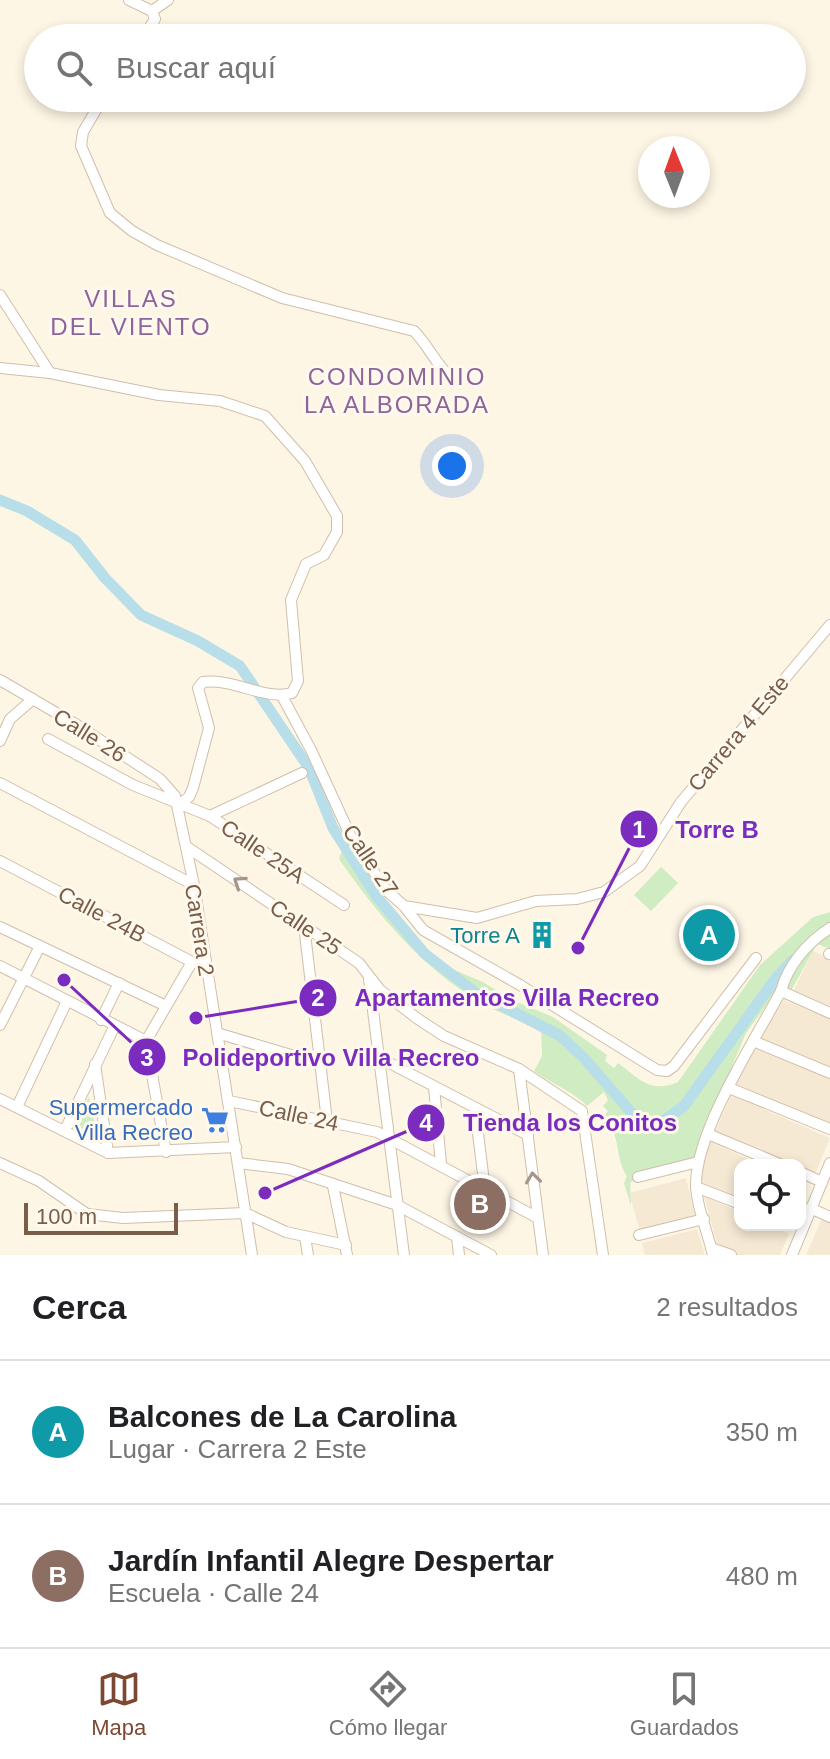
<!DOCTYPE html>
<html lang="es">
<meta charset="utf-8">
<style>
:root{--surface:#fff;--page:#f2f2f2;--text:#202124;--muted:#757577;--line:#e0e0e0;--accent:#7d4832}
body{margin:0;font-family:Arial,sans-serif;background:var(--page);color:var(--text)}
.controls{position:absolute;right:24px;bottom:24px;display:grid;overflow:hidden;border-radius:16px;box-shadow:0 4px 12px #0003}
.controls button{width:72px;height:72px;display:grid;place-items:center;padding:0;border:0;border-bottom:2px solid var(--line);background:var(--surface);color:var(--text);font:40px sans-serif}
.compass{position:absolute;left:638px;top:136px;width:72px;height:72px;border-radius:50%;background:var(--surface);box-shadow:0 4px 12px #0003;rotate:359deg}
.scale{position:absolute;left:24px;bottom:20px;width:154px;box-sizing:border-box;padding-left:8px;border:4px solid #785d48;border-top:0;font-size:22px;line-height:28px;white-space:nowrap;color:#785d48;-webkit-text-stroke:6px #fff9ed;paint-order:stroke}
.you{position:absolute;left:452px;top:466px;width:28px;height:28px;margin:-20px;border:6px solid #fff;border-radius:50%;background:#1a73e8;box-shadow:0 0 0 12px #1a73e833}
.badge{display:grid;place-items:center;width:52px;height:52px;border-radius:50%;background:var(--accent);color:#fff;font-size:26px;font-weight:700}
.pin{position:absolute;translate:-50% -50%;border:4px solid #fff;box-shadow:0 2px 8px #0006}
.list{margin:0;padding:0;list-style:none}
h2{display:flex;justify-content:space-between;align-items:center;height:104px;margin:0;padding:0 32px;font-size:34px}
h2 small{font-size:26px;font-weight:400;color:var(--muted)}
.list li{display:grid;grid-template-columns:52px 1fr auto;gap:24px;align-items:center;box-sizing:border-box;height:144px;padding:0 32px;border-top:2px solid var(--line)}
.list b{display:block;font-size:30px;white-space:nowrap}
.list p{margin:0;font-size:26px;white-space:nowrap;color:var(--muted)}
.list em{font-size:26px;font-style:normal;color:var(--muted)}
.icon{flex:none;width:44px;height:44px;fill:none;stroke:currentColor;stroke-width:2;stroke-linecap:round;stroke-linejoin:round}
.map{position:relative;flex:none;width:830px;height:1255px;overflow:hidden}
.search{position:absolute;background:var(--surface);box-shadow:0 4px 12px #0003;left:24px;right:24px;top:24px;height:88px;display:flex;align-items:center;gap:20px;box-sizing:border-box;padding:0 28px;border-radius:44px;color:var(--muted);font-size:30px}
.sheet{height:392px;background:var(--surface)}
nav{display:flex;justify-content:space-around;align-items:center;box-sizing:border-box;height:112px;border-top:2px solid var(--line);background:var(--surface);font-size:22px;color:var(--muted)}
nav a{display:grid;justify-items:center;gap:4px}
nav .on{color:var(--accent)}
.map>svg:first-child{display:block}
.residential{fill:#f6e9d3}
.green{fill:#d0ecc2}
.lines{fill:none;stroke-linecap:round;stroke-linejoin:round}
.canal{stroke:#b8dee9;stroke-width:11}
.street-casing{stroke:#d0beaa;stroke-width:12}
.street{stroke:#fff;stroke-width:10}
.oneway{stroke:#a79688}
.labels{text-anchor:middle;stroke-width:6;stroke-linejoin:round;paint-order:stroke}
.street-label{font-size:22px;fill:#785d48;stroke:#fff9ed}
.culture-label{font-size:22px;fill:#0d838f;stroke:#fff9ed;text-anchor:end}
.shop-label{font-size:22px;fill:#366cbe;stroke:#fff9ed;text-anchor:end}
.neighbourhood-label{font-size:24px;letter-spacing:2px;fill:#8d649c;stroke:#fff9ed}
.leader{fill:none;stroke:#7b2cbf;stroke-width:3}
.callout-dot{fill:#7b2cbf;stroke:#fff9ed;stroke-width:3}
.mark-label{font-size:24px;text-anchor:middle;font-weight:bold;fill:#fff}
.callout-label{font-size:24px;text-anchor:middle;font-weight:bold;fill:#7b2cbf;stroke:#fff9ed;stroke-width:6;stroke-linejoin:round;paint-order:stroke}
</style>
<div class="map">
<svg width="830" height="1255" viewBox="0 0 830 1255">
<rect width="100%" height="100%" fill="#fef6e5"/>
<g class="residential">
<path d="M813,951L830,958V1006L794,990Z"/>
<path d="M784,1000L830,1019V1070L758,1039Z"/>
<path d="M754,1045L830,1078V1127L735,1087Z"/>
<path d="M731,1095L830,1138L814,1177L800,1171V1165H785L714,1134Z"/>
<path d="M711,1142L762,1165H740V1202L701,1185L698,1170Z"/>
<path d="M686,1178L696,1220L641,1235L629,1193Z"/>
<path d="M704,1196L740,1212V1225H769L789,1234L780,1255H733L718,1248Z"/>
<path d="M822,1218L830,1222V1255H806Z"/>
<path d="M697,1229L705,1255H645L642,1243Z"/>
</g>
<g class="green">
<path d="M343,847L408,934L445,966L483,982L512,1000L553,1017L607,1055L605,1061L614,1068L618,1063C640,1079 650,1094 678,1082L760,965L813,917L830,912V949L817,944L792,989L780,987L746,1033L689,1169L630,1182L631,1206L624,1183L627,1176C616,1161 620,1139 609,1123L612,1122L605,1115L608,1111L603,1106L608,1100L604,1092L587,1106C573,1091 551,1084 534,1071L542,1056L541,1030C521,1021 499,1013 480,1002C422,968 377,914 339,859Z"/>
<path d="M661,867L678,883L651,911L634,895Z"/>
<path d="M89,1097L99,1144L71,1128Z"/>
</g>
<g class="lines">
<path class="canal" d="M0,500L27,511L75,540L105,578L141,615L198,641L240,666L309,768L333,828L377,897L425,954L476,993L559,1035L583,1057L644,1127L666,1119L684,1106L776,978L793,960"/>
<g class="street-casing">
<g id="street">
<path d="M129,0L152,11"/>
<path d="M143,38L155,19L152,11L168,0"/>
<path d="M103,98L83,132L81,146L110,213L132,231L157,245L282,298L414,331C428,345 435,363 450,377"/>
<path d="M0,295L50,373"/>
<path d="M0,368L50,373L159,395L220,401L265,416L305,461L337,516V532L324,555L306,564L291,600L298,681L292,693C266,701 233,678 203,682L198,688L209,728L193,788L189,797L178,805"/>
<path d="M0,680L77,725L160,779L175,796L194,885L252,1255"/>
<path d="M282,696L311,750L351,837L386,890L404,906L477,918L536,901L577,899L604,892L640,866L681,802L830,625"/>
<path d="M48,739L133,785L210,816L344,905"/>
<path d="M0,741L10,719L33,699"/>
<path d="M0,783L194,885"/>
<path d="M210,816L302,773"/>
<path d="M187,847L359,963L380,990L418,1019L444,1036L519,1069L582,1111L603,1255"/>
<path d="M0,861L192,962L205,964"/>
<path d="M404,906L423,930L520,985L657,1070L667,1071L674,1066L756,958"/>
<path d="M304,925L327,1121"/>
<path d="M0,927L166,1006"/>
<path d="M829,954H830"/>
<path d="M0,966L146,1041"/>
<path d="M369,979L404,1255"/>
<path d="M781,991L830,1013"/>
<path d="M101,1020L119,983"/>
<path d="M0,1025L40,946"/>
<path d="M217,1033L321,1064"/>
<path d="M753,1041L830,1073"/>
<path d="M378,1057L528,1135"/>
<path d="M95,1064L108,1153"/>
<path d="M519,1069L543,1255"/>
<path d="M434,1087L441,1164"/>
<path d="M729,1088L830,1129"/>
<path d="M0,1099L108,1153L236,1147"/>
<path d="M229,1101L377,1132L538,1218"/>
<path d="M17,1107L67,1001"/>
<path d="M475,1109L485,1190"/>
<path d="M65,1130L114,1027"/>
<path d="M708,1134L782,1165"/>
<path d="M166,1152L146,1041L192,962"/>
<path d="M0,1163L39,1181L87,1214L123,1218L245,1213L286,1232L346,1245"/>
<path d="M238,1163L288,1169L397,1205L491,1255"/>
<path d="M800,1172L822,1182"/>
<path d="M638,1177L698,1162"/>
<path d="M333,1186L347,1255"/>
<path d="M696,1187L740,1204"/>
<path d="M810,1208L830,1217"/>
<path d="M639,1235L704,1219"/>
<path d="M305,1237L308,1255"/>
<path d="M457,1237L459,1255"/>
<path d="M711,1248L731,1255"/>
<path d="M713,1255C708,1233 696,1206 696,1183C697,1129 755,1040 781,991C788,965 807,943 830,928"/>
<path d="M792,1255L830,1163"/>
</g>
</g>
<use href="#street" class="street"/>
</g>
<defs><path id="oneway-chevron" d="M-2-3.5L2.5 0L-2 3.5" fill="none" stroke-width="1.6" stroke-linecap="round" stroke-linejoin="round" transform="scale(2)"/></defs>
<g class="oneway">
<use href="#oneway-chevron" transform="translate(239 882) rotate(-146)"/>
<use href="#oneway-chevron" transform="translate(533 1178) rotate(-97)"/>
</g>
<defs>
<g id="building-bare" transform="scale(2.16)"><path d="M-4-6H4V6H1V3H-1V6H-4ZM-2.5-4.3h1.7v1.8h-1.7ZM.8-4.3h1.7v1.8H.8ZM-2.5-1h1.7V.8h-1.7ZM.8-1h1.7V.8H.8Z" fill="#0f9aa8" stroke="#fff9ed" stroke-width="2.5" paint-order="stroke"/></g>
<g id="supermarket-bare" transform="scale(2.16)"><path d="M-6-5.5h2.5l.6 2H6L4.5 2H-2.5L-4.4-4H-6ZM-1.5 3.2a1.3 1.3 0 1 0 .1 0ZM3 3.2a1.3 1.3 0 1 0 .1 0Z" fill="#3f7fe0" stroke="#fff9ed" stroke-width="2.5" paint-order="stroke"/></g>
</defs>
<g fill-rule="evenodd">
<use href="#building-bare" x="542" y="935"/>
<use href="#supermarket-bare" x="215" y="1120"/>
</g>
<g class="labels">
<g class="street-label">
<text transform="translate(738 733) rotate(-50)" y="8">Carrera 4 Este</text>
<text transform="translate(90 735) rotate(32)" y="8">Calle 26</text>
<text transform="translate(263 851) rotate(34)" y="8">Calle 25A</text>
<text transform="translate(371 860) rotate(56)" y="8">Calle 27</text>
<text transform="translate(102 914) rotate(28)" y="8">Calle 24B</text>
<text transform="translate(306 927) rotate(34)" y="8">Calle 25</text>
<text transform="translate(200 930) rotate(81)" y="8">Carrera 2</text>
<text transform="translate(299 1115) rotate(12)" y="8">Calle 24</text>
</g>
<g class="culture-label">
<text x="520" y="943">Torre A</text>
</g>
<g class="shop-label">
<text x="193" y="1115">Supermercado<tspan x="193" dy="25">Villa Recreo</tspan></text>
</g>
<g class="neighbourhood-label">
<text x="131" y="307">VILLAS<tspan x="131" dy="28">DEL VIENTO</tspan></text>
<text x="397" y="385">CONDOMINIO<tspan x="397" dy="28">LA ALBORADA</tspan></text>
</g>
</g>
<path class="leader" d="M578 948L639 829M196 1018L318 998M64 980L147 1057M265 1193L426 1123"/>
<g class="callout-dot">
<circle cx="578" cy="948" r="8"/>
<circle cx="196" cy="1018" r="8"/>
<circle cx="64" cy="980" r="8"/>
<circle cx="265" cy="1193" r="8"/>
<circle cx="639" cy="829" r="20"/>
<circle cx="318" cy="998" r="20"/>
<circle cx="147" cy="1057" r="20"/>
<circle cx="426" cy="1123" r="20"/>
</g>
<g class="mark-label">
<text x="639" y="838">1</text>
<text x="318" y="1006">2</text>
<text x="147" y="1066">3</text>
<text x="426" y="1131">4</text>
</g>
<g class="callout-label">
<text x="717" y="838">Torre B</text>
<text x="507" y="1006">Apartamentos Villa Recreo</text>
<text x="331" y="1066">Polideportivo Villa Recreo</text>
<text x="570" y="1131">Tienda los Conitos</text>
</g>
</svg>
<div class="controls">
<button><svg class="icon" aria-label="locate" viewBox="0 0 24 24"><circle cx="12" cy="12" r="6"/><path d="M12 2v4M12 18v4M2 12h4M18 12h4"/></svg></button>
</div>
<svg class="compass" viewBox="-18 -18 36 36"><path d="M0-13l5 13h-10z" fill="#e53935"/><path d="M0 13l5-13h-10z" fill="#757577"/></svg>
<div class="scale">100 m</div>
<div class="you"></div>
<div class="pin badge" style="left:709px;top:935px;background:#0f9aa8">A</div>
<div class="pin badge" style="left:480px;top:1204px;background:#8d6e63">B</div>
<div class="search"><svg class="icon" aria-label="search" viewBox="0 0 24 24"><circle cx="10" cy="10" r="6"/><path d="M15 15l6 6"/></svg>Buscar aquí</div>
</div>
<section class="sheet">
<h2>Cerca<small>2 resultados</small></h2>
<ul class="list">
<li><span class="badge" style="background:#0f9aa8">A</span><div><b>Balcones de La Carolina</b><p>Lugar · Carrera 2 Este</p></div><em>350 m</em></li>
<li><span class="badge" style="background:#8d6e63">B</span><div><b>Jardín Infantil Alegre Despertar</b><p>Escuela · Calle 24</p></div><em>480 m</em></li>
</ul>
</section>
<nav>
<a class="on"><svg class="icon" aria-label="map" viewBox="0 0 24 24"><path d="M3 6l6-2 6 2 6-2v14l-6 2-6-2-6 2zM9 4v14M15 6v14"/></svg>Mapa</a>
<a><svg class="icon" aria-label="directions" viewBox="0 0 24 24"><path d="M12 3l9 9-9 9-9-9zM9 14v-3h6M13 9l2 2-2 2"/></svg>Cómo llegar</a>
<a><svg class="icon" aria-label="saved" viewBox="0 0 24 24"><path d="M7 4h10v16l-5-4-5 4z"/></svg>Guardados</a>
</nav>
